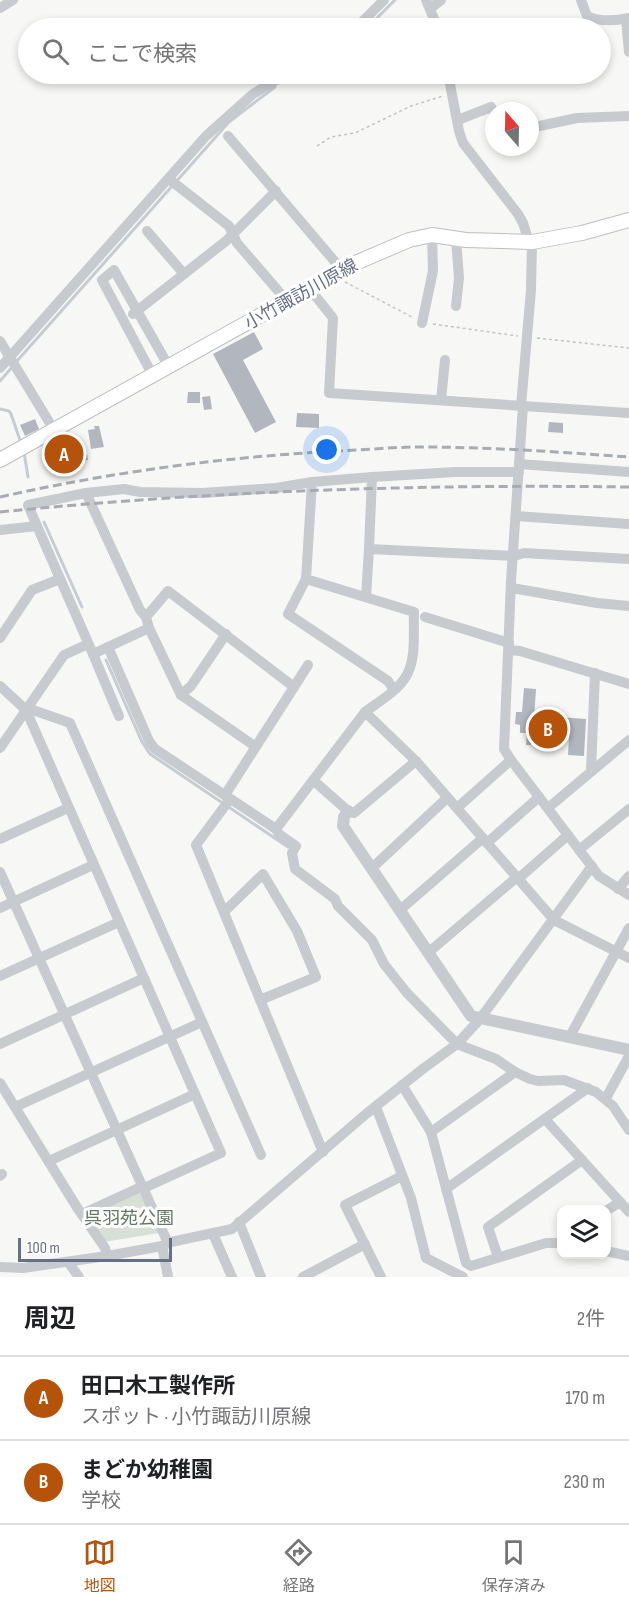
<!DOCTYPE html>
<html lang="ja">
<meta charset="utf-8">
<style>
:root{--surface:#fff;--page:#f2f2f2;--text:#202124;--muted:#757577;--line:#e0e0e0;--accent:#b45309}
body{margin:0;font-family:"Sofia Sans Condensed","Noto Sans JP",sans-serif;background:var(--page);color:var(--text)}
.controls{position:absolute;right:18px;bottom:18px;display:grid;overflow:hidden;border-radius:12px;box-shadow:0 3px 9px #0003}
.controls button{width:54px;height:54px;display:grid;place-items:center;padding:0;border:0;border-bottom:2px solid var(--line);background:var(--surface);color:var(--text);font:30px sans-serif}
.compass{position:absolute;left:485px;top:102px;width:54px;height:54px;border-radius:50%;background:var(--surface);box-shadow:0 3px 9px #0003;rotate:340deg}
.scale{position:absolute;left:18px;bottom:15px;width:154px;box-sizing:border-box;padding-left:6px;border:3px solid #657087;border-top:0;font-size:16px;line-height:21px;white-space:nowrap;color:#657087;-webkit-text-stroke:4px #fff;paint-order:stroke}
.you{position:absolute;left:327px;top:450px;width:21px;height:21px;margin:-15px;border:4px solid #fff;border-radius:50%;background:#1a73e8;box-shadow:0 0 0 9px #1a73e833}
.badge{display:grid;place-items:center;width:39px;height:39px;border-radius:50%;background:var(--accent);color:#fff;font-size:20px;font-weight:700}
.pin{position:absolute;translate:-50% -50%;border:3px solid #fff;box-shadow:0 2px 6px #0006}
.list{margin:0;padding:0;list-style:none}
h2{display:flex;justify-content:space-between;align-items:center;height:78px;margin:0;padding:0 24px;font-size:26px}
h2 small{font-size:20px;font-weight:400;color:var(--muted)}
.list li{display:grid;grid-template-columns:39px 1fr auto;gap:18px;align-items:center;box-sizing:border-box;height:84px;padding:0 24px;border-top:2px solid var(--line)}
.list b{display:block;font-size:22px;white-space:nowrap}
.list p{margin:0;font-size:20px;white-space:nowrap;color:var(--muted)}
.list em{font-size:20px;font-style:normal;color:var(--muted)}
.icon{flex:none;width:33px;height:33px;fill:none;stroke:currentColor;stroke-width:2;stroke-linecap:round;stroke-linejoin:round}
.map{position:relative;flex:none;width:629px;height:1277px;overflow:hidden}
.search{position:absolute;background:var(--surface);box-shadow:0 3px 9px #0003;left:18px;right:18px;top:18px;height:66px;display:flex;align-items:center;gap:15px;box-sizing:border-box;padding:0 21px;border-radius:33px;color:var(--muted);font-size:22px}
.sheet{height:246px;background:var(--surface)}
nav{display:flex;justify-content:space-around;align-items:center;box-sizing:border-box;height:84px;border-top:2px solid var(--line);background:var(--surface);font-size:16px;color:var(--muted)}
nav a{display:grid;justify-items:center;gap:3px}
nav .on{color:var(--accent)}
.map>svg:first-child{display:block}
.green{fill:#d7e0d6}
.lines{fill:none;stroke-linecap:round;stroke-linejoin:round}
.stream{stroke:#c6ccd4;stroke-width:3}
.building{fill:#b2b7bf}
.secondary-casing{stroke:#bcbec4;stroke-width:16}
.path{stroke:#c1c2c5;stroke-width:1.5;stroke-dasharray:3 3;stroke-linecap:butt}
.minor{stroke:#c7cace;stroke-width:10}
.tertiary{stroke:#c7cace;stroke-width:12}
.secondary{stroke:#fff;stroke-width:14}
.rail{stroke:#a7abb3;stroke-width:3;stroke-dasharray:9 4.5;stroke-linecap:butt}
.labels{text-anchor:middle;stroke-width:6;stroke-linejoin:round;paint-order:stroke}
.street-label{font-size:18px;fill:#657087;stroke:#fff}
.park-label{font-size:18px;fill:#617962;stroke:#fff}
</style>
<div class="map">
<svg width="629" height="1277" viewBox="0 0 629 1277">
<rect width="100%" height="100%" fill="#f7f8f5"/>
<path class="green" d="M137,1193L142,1194L159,1233L104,1242L88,1215Z"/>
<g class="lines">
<g class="stream">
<path d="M367,28L395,0"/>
<path d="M17,361L229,122L275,87"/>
<path d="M0,381L13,366"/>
<path d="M0,409L9,411L11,414L21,443"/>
<path d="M24,452L28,477"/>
<path d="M44,522L82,607"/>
<path d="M106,660L142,742L150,754L288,847"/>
</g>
</g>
<g class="building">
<path d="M254,332L263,349L243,360L276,422L255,433L213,354Z"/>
<path d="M188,392H200V403H187Z"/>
<path d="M210,396L212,409L204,410L202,397Z"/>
<path d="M297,413L319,414V428L296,427Z"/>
<path d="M35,419L39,429L25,436L20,425Z"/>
<path d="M549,422L563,423V433L548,432Z"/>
<path d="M94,426H99L104,447L91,449L88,430L95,429Z"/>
<path d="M60,440L61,445L81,441L83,454H87L88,460L46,467L42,448L52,446V442Z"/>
<path d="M524,688L536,689L534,719L544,720L545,716L586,719L584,756L568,755L569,737L532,734L531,745H526L527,733H520V725L515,724L516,712H522Z"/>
</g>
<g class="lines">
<g class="secondary-casing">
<path id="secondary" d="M0,460L353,264L409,240L432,235L466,240L532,242L582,233L629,220"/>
</g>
<g class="path">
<path d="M353,82L374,74"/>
<path d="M317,146L331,137L355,133L411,106L443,96"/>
<path d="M345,282L412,317"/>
<path d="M433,324L518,336"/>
<path d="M537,338L629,348"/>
</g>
<g class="minor">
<path d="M426,0L438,28"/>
<path d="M581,0L587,16C600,22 615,21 629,18"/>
<path d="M0,8L13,0"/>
<path d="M431,8L441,0"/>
<path d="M626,19L629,52"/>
<path d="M264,23L268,28"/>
<path d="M356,28L384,0"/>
<path d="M448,74L459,131L463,143L518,214L523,223L529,242"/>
<path d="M458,120L491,107L494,113"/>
<path d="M530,128L577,118L629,116"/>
<path d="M228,136L342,270"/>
<path d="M169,179L229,226L237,243L280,293L286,302"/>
<path d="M147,231L184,274"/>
<path d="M309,288L333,318L329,393L629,413"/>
<path d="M456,306L459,278L456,239"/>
<path d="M133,314L226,241L276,191"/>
<path d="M422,323L433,271L432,235"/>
<path d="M0,341L54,430"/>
<path d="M0,368L206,136L253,94L286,74"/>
<path d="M153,376L102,280L114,270L169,367"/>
<path d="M441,400L445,360"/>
<path d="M521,406L531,290L532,242"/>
<path d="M523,406L511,581L504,749L511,760L599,876L629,895"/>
<path d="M519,464L629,472"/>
<path d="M372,477L455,472H519"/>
<path d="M86,493L140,610L146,617"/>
<path d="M516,516L629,524"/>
<path d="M37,526L28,505L86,493L124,489L140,492L202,493L276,488L312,482"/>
<path d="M0,530L37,526L93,654L149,628"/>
<path d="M629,559L524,553L514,556L369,549L372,477L312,482L306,579L414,612C413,632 417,661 405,678C396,692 378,702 365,712L416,761L554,920L629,958"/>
<path d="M306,579L288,614L388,681L394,690"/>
<path d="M512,588L597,603L629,606"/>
<path d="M366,597L369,549"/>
<path d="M425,617L509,643"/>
<path d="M0,638L32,590L60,579"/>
<path d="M108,647L149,741L155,749L276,829L279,834L296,846L292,853L295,869L335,899L338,906L372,940L384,964L407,993L457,1044L496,1059L515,1072L530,1079L538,1081L564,1080L596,1092L613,1106L629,1130"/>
<path d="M510,650L520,651L629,684"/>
<path d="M93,654L119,716"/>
<path d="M0,686L26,710L221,1153L144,1188"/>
<path d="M294,687L308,665"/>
<path d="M181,695L191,686L226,634"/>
<path d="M26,710H33L70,723L261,1155"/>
<path d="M0,748L64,655L88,644"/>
<path d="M591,771L595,673"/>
<path d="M313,780L348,811L354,813L416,761"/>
<path d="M225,795L294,687L168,591L146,617L149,628L181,695L256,747"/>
<path d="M230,799L196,845L323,1152"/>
<path d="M457,808L511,760"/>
<path d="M548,808L629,740"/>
<path d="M276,829L365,712"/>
<path d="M0,839L68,808"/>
<path d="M487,843L539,797"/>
<path d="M579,850L629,809"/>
<path d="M372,868L447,798"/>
<path d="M0,872L168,1243"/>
<path d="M518,879L568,835"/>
<path d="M618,889L629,876"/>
<path d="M0,908L93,865"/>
<path d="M400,910L483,838"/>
<path d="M224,912L263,874L297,931L316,977L260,1000"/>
<path d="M429,952L517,877"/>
<path d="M0,976L119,922"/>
<path d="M569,1038L629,928"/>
<path d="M0,1044L144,978"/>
<path d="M0,1083L78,1209L105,1248L107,1256"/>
<path d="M402,1085L431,1132L466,1263L471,1266L546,1243H562"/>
<path d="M606,1098L629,1056"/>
<path d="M15,1107L202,1022"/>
<path d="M376,1107L411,1198L426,1258L463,1277"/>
<path d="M545,1119L629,1212"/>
<path d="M431,1132L515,1072"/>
<path d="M49,1161L195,1094"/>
<path d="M0,1176L2,1174"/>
<path d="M446,1189L588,1088"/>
<path d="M606,1211L620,1202"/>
<path d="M82,1214L143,1186"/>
<path d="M239,1222L261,1277"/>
<path d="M213,1234L232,1277"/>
<path d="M162,1246L168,1277"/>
<path d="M606,1251L629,1256"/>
<path d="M498,1257L488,1227L582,1160"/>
<path d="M68,1262L79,1277"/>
<path d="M0,1267L23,1268L107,1256L162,1246L171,1242L232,1229L366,1114L424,1068L457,1044L480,1019L592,866"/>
<path d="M303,1277L365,1244"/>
<path d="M381,1277L345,1205L402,1176"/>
</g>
<path class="tertiary" d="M348,811L344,817L343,826L471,1016L629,1050"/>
<use href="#secondary" class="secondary"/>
<g class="rail">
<path d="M0,497C112,472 224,457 338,451C365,450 393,447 420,447C489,447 559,452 629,457"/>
<path d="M0,512C209,491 419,484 629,487"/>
</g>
</g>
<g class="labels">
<g class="street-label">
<text transform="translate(301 294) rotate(-29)" y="6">小竹諏訪川原線</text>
</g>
<g class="park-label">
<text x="129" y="1224">呉羽苑公園</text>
</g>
</g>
</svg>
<div class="controls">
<button><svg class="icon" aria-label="layers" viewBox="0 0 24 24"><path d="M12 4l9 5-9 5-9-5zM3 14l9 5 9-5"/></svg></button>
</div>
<svg class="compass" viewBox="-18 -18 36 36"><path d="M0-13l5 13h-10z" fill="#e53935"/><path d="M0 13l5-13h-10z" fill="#757577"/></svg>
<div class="scale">100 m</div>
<div class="you"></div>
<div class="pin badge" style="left:64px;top:454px">A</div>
<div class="pin badge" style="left:548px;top:729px">B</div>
<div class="search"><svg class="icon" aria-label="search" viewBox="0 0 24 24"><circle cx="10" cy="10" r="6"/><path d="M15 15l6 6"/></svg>ここで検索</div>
</div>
<section class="sheet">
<h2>周辺<small>2件</small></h2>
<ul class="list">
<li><span class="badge">A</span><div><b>田口木工製作所</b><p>スポット · 小竹諏訪川原線</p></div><em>170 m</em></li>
<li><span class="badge">B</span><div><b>まどか幼稚園</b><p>学校</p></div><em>230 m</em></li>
</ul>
</section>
<nav>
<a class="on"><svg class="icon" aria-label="map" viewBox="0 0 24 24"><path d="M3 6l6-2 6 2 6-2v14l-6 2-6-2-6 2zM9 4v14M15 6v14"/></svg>地図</a>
<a><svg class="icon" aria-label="directions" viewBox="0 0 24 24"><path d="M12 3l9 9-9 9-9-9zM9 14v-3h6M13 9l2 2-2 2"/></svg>経路</a>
<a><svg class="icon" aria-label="saved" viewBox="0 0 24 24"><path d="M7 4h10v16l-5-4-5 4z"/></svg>保存済み</a>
</nav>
